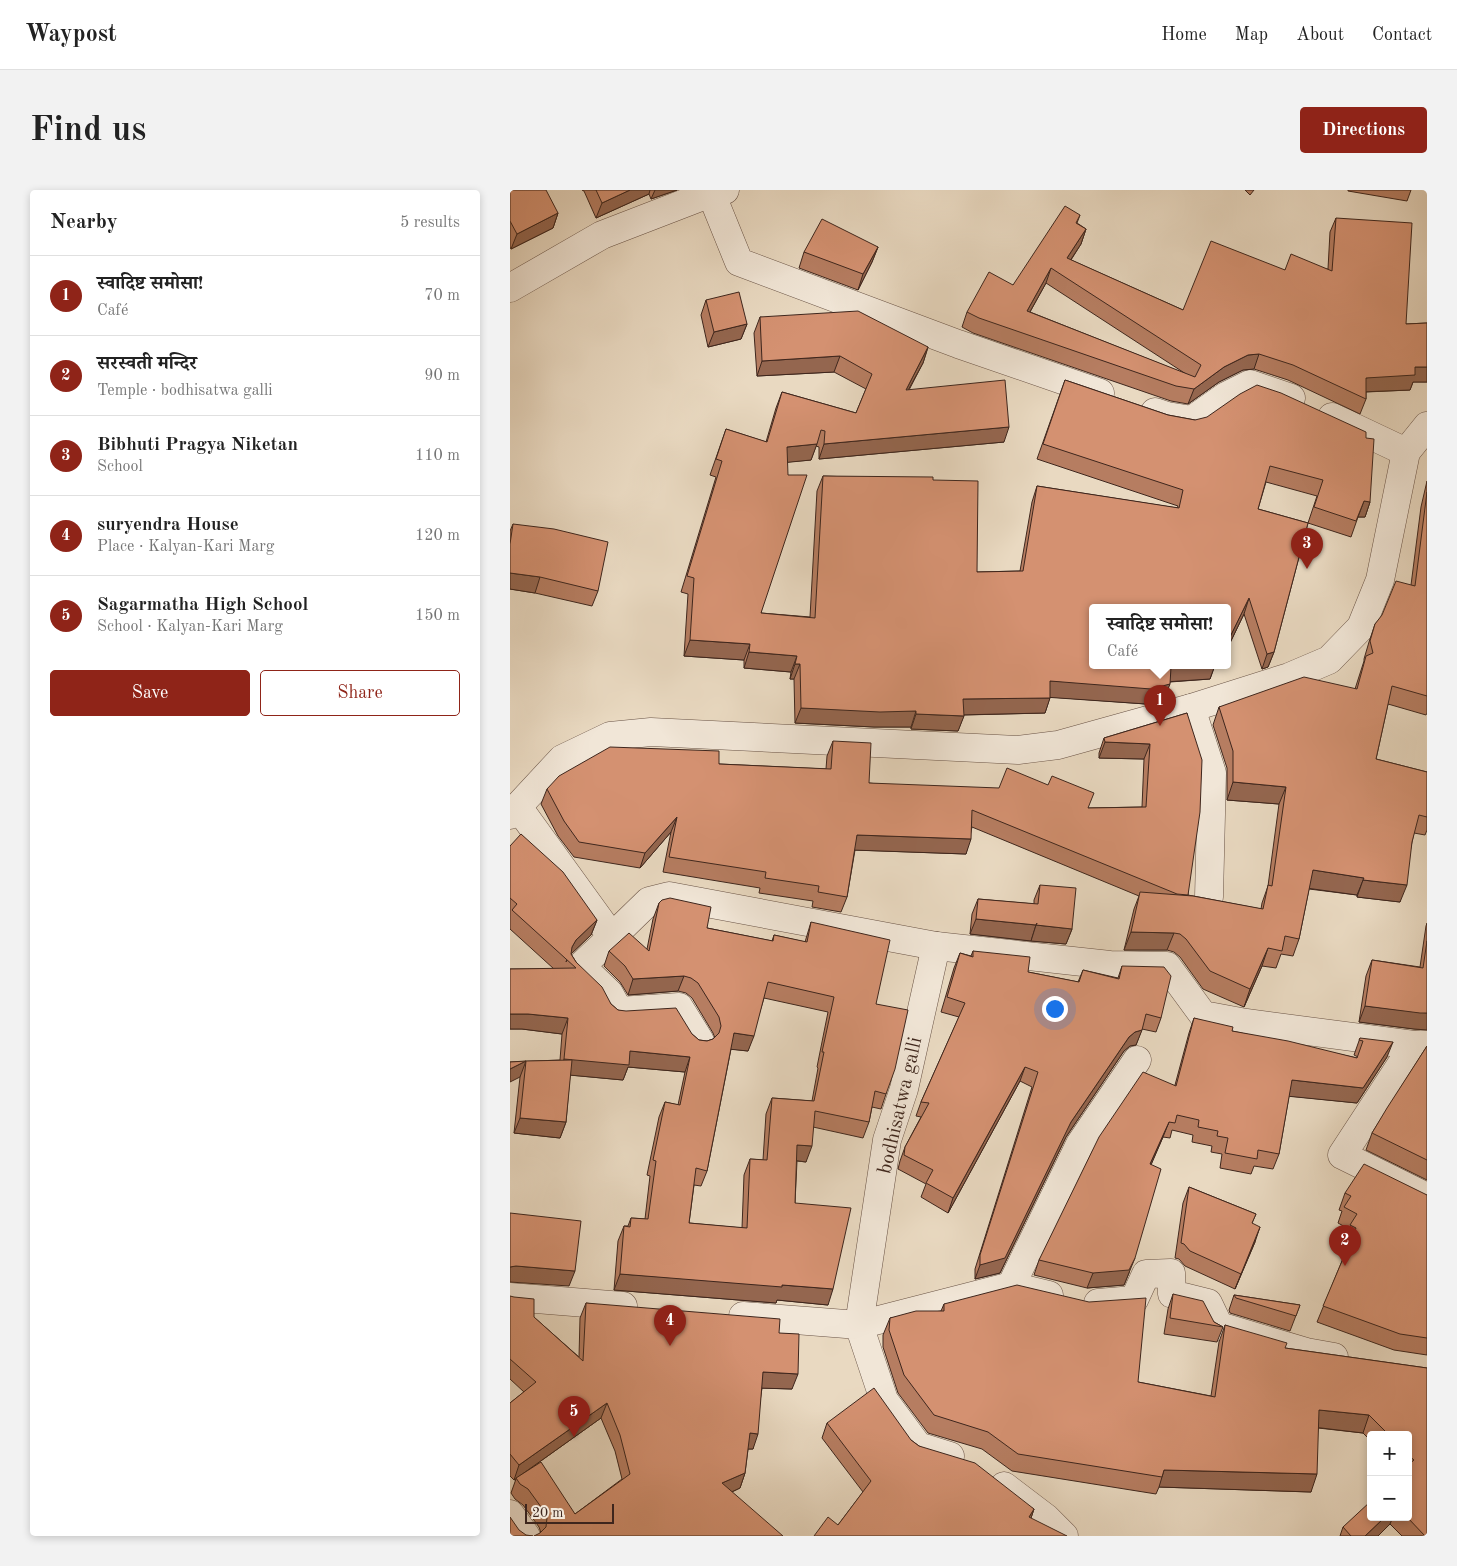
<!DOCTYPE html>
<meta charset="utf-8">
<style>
:root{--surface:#fff;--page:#f2f2f2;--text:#222;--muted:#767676;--line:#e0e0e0;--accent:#8f2418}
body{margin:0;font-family:"Old Standard TT","Noto Serif Devanagari",serif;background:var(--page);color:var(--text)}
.controls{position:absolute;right:15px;bottom:15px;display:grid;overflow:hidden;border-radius:5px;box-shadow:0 2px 8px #0003}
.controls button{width:45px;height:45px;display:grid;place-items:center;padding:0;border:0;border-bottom:1px solid var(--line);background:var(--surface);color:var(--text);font:25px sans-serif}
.scale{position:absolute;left:15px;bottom:12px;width:89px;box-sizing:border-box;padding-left:5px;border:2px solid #3e261d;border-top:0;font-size:14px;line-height:18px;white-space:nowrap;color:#3e261d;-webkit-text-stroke:4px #f1e6d7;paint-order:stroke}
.you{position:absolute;left:544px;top:818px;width:18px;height:18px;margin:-12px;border:4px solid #fff;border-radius:50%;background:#1a73e8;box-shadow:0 0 0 8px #1a73e833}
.badge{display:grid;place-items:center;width:32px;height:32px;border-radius:50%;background:var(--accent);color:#fff;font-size:16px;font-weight:700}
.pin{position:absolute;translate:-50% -41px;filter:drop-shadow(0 1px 2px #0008)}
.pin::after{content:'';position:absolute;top:26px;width:18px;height:15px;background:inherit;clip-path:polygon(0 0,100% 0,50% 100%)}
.popup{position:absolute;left:579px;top:414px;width:142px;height:65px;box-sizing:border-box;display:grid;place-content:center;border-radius:5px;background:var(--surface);filter:drop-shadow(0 1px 4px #0005);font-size:16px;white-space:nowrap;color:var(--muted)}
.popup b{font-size:19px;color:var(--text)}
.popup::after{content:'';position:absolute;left:50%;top:100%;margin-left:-10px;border:10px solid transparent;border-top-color:var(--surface)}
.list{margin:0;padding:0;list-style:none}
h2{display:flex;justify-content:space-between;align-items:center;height:65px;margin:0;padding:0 20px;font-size:21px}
h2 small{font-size:16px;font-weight:400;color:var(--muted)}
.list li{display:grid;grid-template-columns:32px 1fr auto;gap:15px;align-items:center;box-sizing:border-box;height:80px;padding:0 20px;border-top:1px solid var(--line)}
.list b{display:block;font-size:19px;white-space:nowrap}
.list p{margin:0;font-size:16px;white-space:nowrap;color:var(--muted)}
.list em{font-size:16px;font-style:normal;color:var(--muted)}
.actions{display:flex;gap:10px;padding:15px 20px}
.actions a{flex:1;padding:11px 0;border:1px solid var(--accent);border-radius:5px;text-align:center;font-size:18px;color:var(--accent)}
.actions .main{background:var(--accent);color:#fff}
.map{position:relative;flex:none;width:917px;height:1346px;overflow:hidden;border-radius:5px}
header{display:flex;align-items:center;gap:30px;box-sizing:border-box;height:70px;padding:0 25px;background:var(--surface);border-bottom:1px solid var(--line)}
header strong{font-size:24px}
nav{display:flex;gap:28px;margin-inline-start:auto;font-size:18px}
.intro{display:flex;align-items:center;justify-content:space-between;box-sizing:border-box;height:120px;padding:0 30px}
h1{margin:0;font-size:35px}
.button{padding:12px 22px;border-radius:5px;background:var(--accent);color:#fff;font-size:18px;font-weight:700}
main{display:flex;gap:30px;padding:0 30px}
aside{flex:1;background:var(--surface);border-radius:5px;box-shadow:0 2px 8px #0003}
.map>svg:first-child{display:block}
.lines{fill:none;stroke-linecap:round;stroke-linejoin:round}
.minor-casing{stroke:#695346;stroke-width:29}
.minor{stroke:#f1e6d7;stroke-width:28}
.wall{fill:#b67d61;stroke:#3e261d;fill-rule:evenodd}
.shaded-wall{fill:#94664f;stroke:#3e261d}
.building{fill:#d49171;stroke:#3e261d;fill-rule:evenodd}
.labels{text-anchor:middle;stroke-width:4.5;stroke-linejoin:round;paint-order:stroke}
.street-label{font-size:20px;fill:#3e261d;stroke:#f1e6d7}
</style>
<header>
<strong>Waypost</strong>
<nav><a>Home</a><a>Map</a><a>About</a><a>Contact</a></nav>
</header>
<div class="intro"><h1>Find us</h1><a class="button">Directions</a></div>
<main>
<aside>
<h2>Nearby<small>5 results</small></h2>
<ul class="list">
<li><span class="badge">1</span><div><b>स्वादिष्ट समोसा!</b><p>Café</p></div><em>70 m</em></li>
<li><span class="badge">2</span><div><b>सरस्वती मन्दिर</b><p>Temple · bodhisatwa galli</p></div><em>90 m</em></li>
<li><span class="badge">3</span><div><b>Bibhuti Pragya Niketan</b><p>School</p></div><em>110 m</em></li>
<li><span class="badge">4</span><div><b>suryendra House</b><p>Place · Kalyan-Kari Marg</p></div><em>120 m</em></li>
<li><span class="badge">5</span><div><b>Sagarmatha High School</b><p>School · Kalyan-Kari Marg</p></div><em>150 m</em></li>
</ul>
<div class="actions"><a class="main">Save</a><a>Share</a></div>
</aside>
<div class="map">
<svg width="917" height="1346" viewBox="0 0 917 1346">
<rect width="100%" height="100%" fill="#e9d9c1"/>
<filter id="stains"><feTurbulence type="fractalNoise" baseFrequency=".004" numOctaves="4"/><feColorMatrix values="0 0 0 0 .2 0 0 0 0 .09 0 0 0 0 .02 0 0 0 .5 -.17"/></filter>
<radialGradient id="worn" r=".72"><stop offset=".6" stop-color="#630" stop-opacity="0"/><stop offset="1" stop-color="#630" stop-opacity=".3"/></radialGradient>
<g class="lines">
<g class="minor-casing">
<g id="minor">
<path d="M201,3L229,72L448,154L590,203"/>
<path d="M0,98L92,45L201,3L215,0"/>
<path d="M645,222L657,226L682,230L716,206L740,194L781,208"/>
<path d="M822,227L896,262"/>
<path d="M681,518L702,583L699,707"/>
<path d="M8,617L102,747L139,711L159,706L426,756L600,775L657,776L693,825L736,833L904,855L917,854"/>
<path d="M0,625L52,569L100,546L141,542L508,560L548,555L681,518L779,487L819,470L851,437L870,390L896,262L917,236"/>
<path d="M102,747L71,776L99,803L109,821L169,817L190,851"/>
<path d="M426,756L394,899L377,950L349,1135L374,1210L408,1256L440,1266"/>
<path d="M904,855L832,965L917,1007"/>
<path d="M501,1096L570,954L627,870"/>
<path d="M0,1107L113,1116"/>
<path d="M588,1113L624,1110L636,1084L661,1083L662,1104L698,1113L709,1136L796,1162L824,1167"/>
<path d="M233,1126L349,1135L501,1096L539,1105"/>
<path d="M494,1296L536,1328L554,1346"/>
<path d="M0,1324L16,1346"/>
</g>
</g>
<use href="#minor" class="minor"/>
</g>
<g class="wall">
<path d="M0,0L48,23L43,38L1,59L0,57Z"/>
<path d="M72,0H167L141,9L139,4L86,28L74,1Z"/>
<path d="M735,0H744L740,5Z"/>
<path d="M838,0H901L897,11L838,1Z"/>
<path d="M570,25L567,33L576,39L571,54L561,70L673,120L775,80L818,79L820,42L826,28L896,134L917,133V192H903L900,200L856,202V209L850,224L778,190L744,179L733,180L709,192L678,214L661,211L463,143L452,137L457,122L503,95ZM536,93L676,184L520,122Z"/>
<path d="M368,57L362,72L348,100L289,78L294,62Z"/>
<path d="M196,110L237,134L231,149L198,157L191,125Z"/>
<path d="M250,127L418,157L413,173L399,200L494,252L309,269V257L306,256L301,270L277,272L251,423L300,427L307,301L313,286L423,290L467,382L510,381L522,312L527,296L667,318L668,316L527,269L555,190L658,225L685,230L860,312L855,327H848L841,347L798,333L764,462L758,477L752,479L734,424L718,457V417L582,475H705L700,489L660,492L654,509L636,514L540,507L535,523L454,525L448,541L401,539V537H364L285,533L284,489H280L281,482L234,478V470L174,466L178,404L171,402L206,287L200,285L216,239L256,252L266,218L272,202L346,223L356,199L324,182L247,186L244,143ZM756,292L807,306L798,333L748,319Z"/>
<path d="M917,291V523L916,525L878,514L866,569L917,582V640L915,645L904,643L902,652L890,712L847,707V705L799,699L789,749L783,766L771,764L766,778L752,776L734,817L693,799L670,767L664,762L657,760H614L624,719L629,706L462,637L456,664L345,660L337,707L331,722L302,717L303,711L249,703L250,698L153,682L161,642L130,678L64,667L48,646L31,614L37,599L209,574L316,579L317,566L323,551L359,593L578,618L632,617L634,569L589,568V563L594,548L677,523L678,705L751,719L752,713L758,696L769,614L717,610V578L703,535L709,517L845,499L854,471V469L859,452L865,434L901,395L911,317Z"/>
<path d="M3,334L88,401L82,416L25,403L0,399V341Z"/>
<path d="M0,656L87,730L81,745L61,764L66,772L101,814L108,820L182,844L189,850L197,851L203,849L205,848L203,843L182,808L176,803L168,801L118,805L110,792L94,776L99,761L137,759L143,729L149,713L197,738L262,751L264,745L295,752L301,732L366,814L376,904L371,919L362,917L359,932L353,948L303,937L296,972L287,971L285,1013L318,1115L267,1110L266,1113L104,1100L108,1051L114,1036H118L121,1028L135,1029L140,986L137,985L149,927L155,912L168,915L175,882L118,877L113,890L60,885L56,932L50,948L4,943L10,887L0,872L50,870L52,844L12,839H0V779H44L0,739ZM254,808L318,822L307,877L308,878L302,911L262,908L256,924L253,970L240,969L234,985L232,1038L179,1033L184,995L191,996L197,981L221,859L238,861Z"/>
<path d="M530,695L562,739L556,754L521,751V750V751L460,744L462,724L468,709L524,714V710Z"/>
<path d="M917,733V840L904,839L849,832L856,786L862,770L910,777L916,736Z"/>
<path d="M463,761L518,782L568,792L573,780L608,788L612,776L651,828L646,842L632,839L626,855L620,856L614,861L556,947L490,1083L465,1089V1079L522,897L510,891L438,1023L411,1007L416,994L388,979L390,971L395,957L411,927L406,926L411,912L449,827L431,822L444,778L450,763L461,766Z"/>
<path d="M684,828L722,841L847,868L848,867L844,865L850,848L877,867L847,913L779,906L769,964L763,979L744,976L741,984L710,978L712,964L701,962L702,956L682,952L683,945L662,940L660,948L653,947L641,974L619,1083L614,1095L577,1098L524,1085L529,1070L665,895L679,843Z"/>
<path d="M917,856V990L856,960L862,943Z"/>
<path d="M679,997L746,1024L742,1033L745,1052L725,1099L675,1076L669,1069L665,1068L673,1013Z"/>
<path d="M835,1003L917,1005V1165L884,1160L807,1132L839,1054L834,1051L839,1039L828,1033L832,1021L829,1020Z"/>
<path d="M663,1104L704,1132L713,1137L707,1152L654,1144L658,1119Z"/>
<path d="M724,1105L790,1115L780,1141L720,1123L719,1120Z"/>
<path d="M0,1106L69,1167L70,1128L76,1113L269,1143L282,1199L252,1198L243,1259H238L235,1283L230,1298L222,1302L30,1343H31L29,1337L13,1315L5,1309L1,1303L6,1289L4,1290L0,1286V1213L14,1202L0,1189ZM91,1228L105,1261L112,1289L65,1324L14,1283Z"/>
<path d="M434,1114L628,1192L701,1206L709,1152L715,1135L775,1158L917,1178V1346H892L880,1334L868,1346H830L833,1337L861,1327H898V1245H861V1251L853,1243L808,1238L801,1302L649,1297L646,1304L502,1281L472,1259L418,1243L388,1203L373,1157V1145L380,1128L431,1121Z"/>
<path d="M317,1233L401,1250L409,1256L524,1319L521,1328L328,1335L353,1302L312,1248Z"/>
</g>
<g class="shaded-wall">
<path d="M120,0H140L139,4L86,28L92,13Z"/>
<path d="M145,0H167L141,9Z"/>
<path d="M48,23L43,38L1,59L7,44Z"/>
<path d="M576,39L571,54L552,83L557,68Z"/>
<path d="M368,57L362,72L348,100L353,84Z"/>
<path d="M541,78L536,93L512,136L517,121Z"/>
<path d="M237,134L231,149L198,157L204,142Z"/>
<path d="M418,157L413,173L390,215L396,200Z"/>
<path d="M749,164L744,179L733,180L709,192L678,214L684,199L714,177L738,165Z"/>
<path d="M330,166L324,182L247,186L252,171Z"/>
<path d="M905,177H917V192H903L900,200L850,202L856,188Z"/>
<path d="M499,237L494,252L309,269L314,254Z"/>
<path d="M307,254L301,270L271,273L277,257Z"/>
<path d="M854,311L860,312L855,327H848Z"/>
<path d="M0,383L30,387L25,403L0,399Z"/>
<path d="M739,408L734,424L718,457V451Z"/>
<path d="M180,450L240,454L234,470L174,466Z"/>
<path d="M239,462L287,466L281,482L234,478Z"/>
<path d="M764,462L758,477L752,479L757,464Z"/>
<path d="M285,474H290L284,489H280Z"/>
<path d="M686,475H705L700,489L655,492L661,477Z"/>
<path d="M540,491L660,494L654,509L636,514L534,507Z"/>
<path d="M540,508L535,523L447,525L453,509Z"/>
<path d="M291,518L406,521L401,537H364L285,533Z"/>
<path d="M406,524L454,526L448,541L401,539Z"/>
<path d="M595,552L640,554L634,569L589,568Z"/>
<path d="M723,592L776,597L769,614L717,610Z"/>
<path d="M167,627L161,642L130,678L135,663Z"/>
<path d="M347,645L461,649L456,664L342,660Z"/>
<path d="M803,680L854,688L847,705L796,698Z"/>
<path d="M853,690L897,695L890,712L847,707Z"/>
<path d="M466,729L526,735L521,751L460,744Z"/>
<path d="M87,730L81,745L60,765L56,772L62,757L66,750Z"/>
<path d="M526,735L562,739L556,754L521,751Z"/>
<path d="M621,742L664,743L657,760H614Z"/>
<path d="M758,758L752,776L734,817L740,799Z"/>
<path d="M174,786L168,801L118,805L123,789Z"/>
<path d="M855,816L917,823V840L904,839L849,832Z"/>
<path d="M0,824H18L58,828L52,844L12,839H0Z"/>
<path d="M632,840L626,855L620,856L614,861L556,947L490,1083L465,1089L470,1075L561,932L619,847L625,842Z"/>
<path d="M224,843L244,846L238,861L218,859Z"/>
<path d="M883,852L877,867L847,913L776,906L782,890L853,898Z"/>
<path d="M120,861L180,867L175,882L118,877L113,890L48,884L54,869Z"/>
<path d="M16,871L10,887L0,892V879Z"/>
<path d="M515,877L510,891L438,1023L443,1008Z"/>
<path d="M10,928L56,932L50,948L4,943Z"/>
<path d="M659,932L653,947L635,989L640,974Z"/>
<path d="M287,955L302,956L296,972L282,970Z"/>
<path d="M750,1037L745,1052L725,1099L731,1084Z"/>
<path d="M625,1068L614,1095L577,1098L583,1083Z"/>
<path d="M6,1076L65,1081L59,1096L0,1092V1077Z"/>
<path d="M110,1084L272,1095L323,1099L318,1115L267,1110L266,1113L104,1100Z"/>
<path d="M253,1182L288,1184L282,1199L247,1198Z"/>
<path d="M97,1213L91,1228L4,1290L9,1275Z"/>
<path d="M809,1220L859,1225L853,1243L803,1237Z"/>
<path d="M240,1243L248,1244L243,1259H234Z"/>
<path d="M654,1280L807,1284L801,1302L649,1297L652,1287Z"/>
<path d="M235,1283L230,1298L206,1309L212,1293Z"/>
<path d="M524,1319L519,1334V1327Z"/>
<path d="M875,1327H883L880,1334L868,1346H855Z"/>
</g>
<g class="building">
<path d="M0,0H36L48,23L7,44L0,31Z"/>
<path d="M86,0H120L92,13Z"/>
<path d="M555,16L570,25L566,33L576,39L557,68L673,120L701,51L775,80L781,64L822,81L826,28L902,33L896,134L917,133V177H905V185L856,188V209L783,175L749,164L738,165L714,177L684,199L666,196L469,128L457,122L479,82L503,95ZM541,78L691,175L685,187L517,121Z"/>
<path d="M312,29L368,57L353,84L294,62Z"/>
<path d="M229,102L237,134L204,142L196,110Z"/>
<path d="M348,121L418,157L396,200L495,190L499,237L314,254L315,241L311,240L307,254L277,257L278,285H297L251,423L305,428L313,286L423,287V290L468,291L467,382L513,381L527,296L669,318L673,300L533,254L555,190L658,225L685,230L697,227L730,204L747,195L771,203L856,242V248L864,249L860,312L854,311L846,331L804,317L813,290L760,276L748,319L798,333L764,462L757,464L739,408L718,451V417H582V475H686L661,477L660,494L641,499L540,491V508L453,509L454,526L406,524V521L370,522L291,518L290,474H285L287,466L239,462L240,454L180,450L184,388L177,386L212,271L206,269L216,239L257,252L272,202L346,223L362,184L330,166L252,171L250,127Z"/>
<path d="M917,302V506L882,496L866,569L917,582V627L909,625L902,652L897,695L853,690L854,688L803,680L789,749L775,746L772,761L758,758L740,799L700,781L676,749L670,744L664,743L621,742L630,702L683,706L753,719L758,695L762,696L776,597L723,592V561L709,517L794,487L847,499L856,466L863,463L860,451L865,434L872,425L886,391L905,396Z"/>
<path d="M3,334L44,339L98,352L88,401L30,387L0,383V354Z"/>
<path d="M677,523L692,570L690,622L678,705L667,704L462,620L461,649L347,645L337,707L308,702L309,696L255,688L256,682L159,667L167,627L135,663L69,652L54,631L37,599L49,586L100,557L209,561V574L321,579L323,551L361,553L359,593L489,598L497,578L538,595L542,586L584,603L578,618L636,617L640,554L595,552L594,548Z"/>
<path d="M11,644L53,682L87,730L66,750L62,757L61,764L66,772L92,797L101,814L108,820L116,821L166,818L182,844L189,850L197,851L203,849L209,843L211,836L209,827L188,793L181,788L174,786L123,789L115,776L99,761L119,743L139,761L149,713L152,710L160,708L201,717L197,738L263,751L264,745L297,752L301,732L380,750L366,814L398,820L385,879L376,904L365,901L359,932L305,921L302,956L287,955L285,1013L341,1018L323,1099L272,1095V1097L110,1084L114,1036L120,1037L121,1028L138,1029L146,971L143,970L155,912L170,915L180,867L120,861L119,875L54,869L58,828L18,824H0V779L66,778L2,720L7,714L0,708V656ZM258,792L324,807L312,862H314L304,911L262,908L257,970L240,969L237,1038L179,1033L186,978L197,981L224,843L244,846Z"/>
<path d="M530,695L566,698L562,739L526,735L527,733L526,735L466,729L468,709L528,714Z"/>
<path d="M917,751V823H910L855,816L862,770L913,778Z"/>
<path d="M463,761L520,767L518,782L569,792L573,780L609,789L612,776L654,777L661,786L651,828L636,824L632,840L625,842L619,847L561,932L495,1068L470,1075V1065L528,882L515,877L443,1008L416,993L423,980L394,965L395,957L419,913L411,912L455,813L437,807L450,763L463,767Z"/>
<path d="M684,828L723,837L722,841L778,851L847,868L853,851L849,850L850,848L883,852L853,898L782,890L769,964L748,960L747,969L715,963L718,948L707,946L708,941L688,937L689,930L667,925L665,933L659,932L640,974L651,979L625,1068L619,1080L583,1083L529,1070L589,947L633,882L666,896Z"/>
<path d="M917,856V970L862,943L877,918Z"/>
<path d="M62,870L56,932L10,928L16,871Z"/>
<path d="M16,871L0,879V872Z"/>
<path d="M854,974L917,1005V1148L890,1144L813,1116L846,1038L840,1035L847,1024L834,1017L841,1006L835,1003Z"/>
<path d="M679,997L746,1024L742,1033L750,1037L731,1084L680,1061L674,1054L671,1053Z"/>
<path d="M0,1023L71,1031L65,1081L6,1076L0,1077Z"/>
<path d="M507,1095L579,1112L636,1108L628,1192L705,1207L715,1135L777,1153L775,1158L917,1178V1346H915L897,1327H898V1275L904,1270L898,1265V1245H879L859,1225L809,1220L807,1284L654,1280L652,1287L508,1264L478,1242L424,1225L394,1185L379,1140L380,1128L406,1121H434V1114Z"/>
<path d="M663,1104L693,1111L704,1132L713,1137L660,1128Z"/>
<path d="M724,1105L790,1115L786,1126L726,1108Z"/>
<path d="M0,1106L4,1107L24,1109V1127L73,1171L76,1113L270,1129L269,1143L289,1144L288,1184L253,1182L248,1244L240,1243L235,1283L212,1293L273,1346H24L30,1343L36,1337L37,1328L34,1321L18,1299L10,1294L6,1288L31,1272L65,1324L120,1284L110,1245L97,1213L9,1275L0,1264V1213L26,1192L0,1169Z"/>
<path d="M364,1198L401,1250L409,1256L465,1273L524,1319L519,1327L557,1346H304L318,1327L328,1335L361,1291L317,1233Z"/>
<path d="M861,1311V1327H875L855,1346H841L833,1337Z"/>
<path d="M0,1327L9,1340L16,1345L23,1346H0Z"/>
</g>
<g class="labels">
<g class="street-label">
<text transform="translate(389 915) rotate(-77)" y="7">bodhisatwa galli</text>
</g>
</g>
<rect width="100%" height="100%" filter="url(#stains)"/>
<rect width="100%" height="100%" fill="url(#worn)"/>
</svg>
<div class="controls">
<button>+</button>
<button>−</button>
</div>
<div class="scale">20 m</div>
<div class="you"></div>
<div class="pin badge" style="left:650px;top:536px">1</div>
<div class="popup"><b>स्वादिष्ट समोसा!</b>Café</div>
<div class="pin badge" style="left:835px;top:1076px">2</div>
<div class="pin badge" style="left:797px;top:379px">3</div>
<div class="pin badge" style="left:160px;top:1156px">4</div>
<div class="pin badge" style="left:64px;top:1247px">5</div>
</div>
</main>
